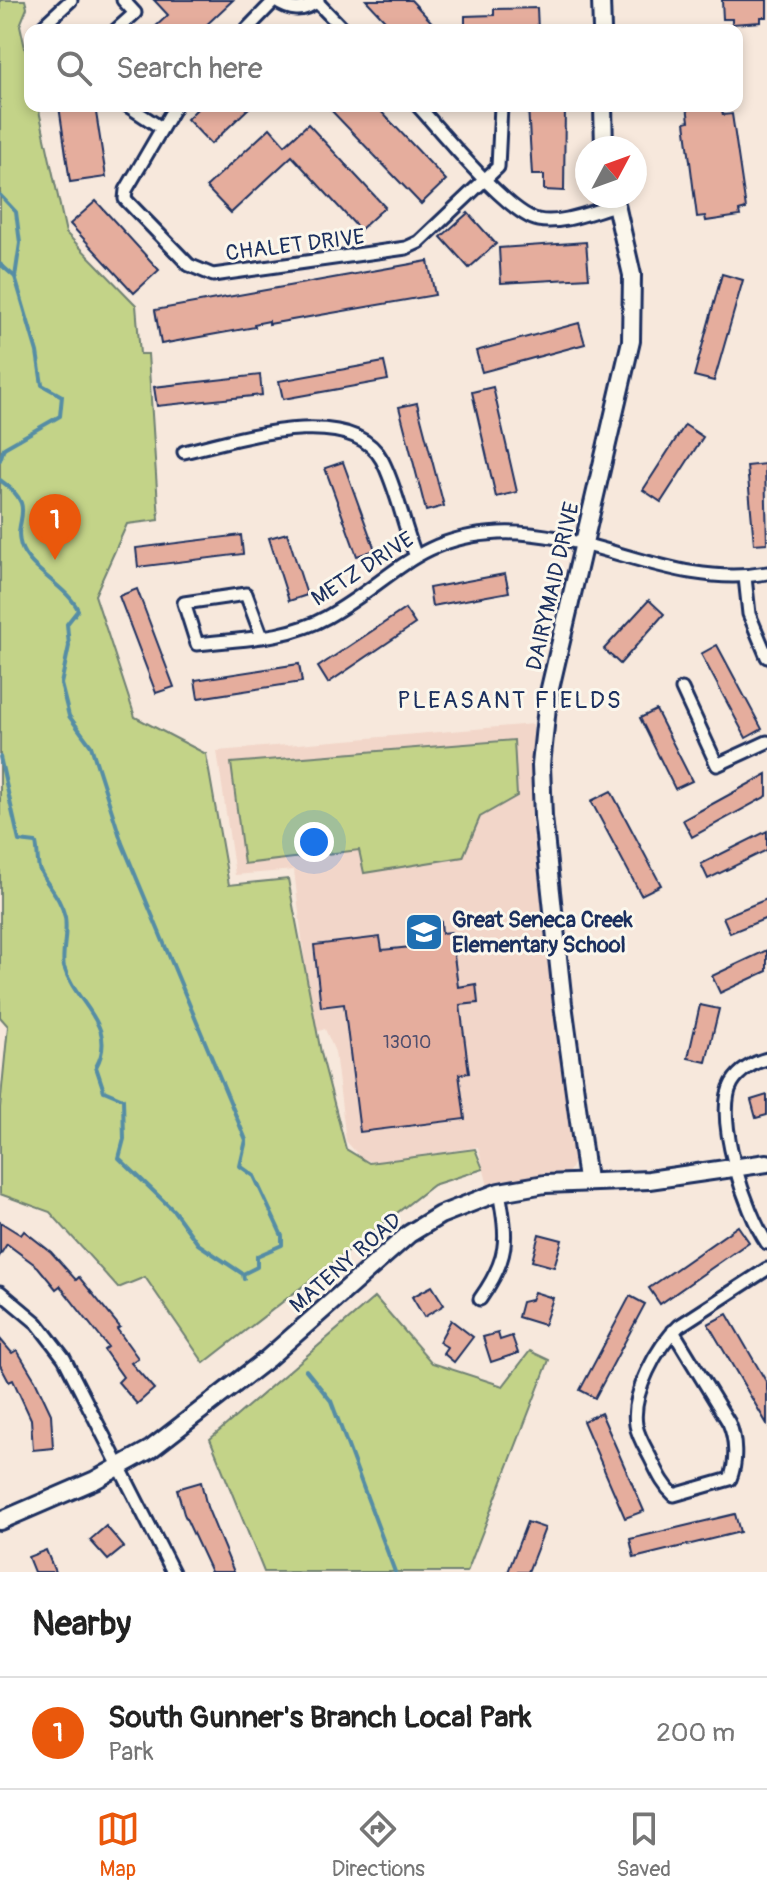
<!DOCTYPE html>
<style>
:root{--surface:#fff;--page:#f6f6f6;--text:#222;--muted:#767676;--line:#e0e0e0;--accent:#ea580c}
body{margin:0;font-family:Pangolin,sans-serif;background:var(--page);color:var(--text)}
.compass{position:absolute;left:575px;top:136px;width:72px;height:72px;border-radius:50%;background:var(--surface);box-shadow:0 4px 12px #0003;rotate:49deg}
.you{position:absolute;left:314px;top:842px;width:28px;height:28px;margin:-20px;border:6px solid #fff;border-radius:50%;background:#1a73e8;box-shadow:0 0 0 12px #1a73e833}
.badge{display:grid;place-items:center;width:52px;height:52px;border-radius:50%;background:var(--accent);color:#fff;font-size:26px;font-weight:700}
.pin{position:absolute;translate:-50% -66px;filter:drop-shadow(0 2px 4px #0008)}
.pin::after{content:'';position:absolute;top:42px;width:28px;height:24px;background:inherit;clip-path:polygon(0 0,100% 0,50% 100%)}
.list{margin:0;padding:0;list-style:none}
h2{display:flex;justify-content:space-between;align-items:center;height:104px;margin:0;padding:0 32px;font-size:34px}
h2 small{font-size:26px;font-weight:400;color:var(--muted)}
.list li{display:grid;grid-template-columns:52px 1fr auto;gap:24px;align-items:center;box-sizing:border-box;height:112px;padding:0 32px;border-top:2px solid var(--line)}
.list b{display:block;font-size:30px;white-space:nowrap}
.list p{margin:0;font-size:26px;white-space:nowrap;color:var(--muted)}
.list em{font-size:26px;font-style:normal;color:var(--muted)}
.icon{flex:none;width:44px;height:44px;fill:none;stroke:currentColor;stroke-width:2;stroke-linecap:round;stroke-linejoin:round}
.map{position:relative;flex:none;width:767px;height:1572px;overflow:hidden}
.search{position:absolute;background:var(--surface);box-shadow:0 4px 12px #0003;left:24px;right:24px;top:24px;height:88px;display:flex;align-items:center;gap:20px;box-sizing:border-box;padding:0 28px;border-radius:16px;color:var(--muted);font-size:30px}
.sheet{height:216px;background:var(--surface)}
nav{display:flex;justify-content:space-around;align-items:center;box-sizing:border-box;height:112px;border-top:2px solid var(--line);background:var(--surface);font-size:22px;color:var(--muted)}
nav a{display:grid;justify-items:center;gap:4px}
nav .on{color:var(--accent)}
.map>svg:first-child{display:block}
.built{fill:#f2d6c9}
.green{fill:#c3d388;stroke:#6f8173;stroke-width:2}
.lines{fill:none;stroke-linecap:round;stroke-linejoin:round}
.stream{stroke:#558da5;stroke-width:4}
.building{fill:#e5ad9d;stroke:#1b2f5e;stroke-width:2}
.street-casing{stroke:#1b2f5e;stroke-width:17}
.secondary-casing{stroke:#1b2f5e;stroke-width:22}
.street{stroke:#fbf7ec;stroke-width:11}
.secondary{stroke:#fbf7ec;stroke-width:16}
.labels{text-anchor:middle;stroke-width:6;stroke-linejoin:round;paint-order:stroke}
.number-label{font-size:18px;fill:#4e4e6e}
.street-label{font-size:22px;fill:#1b2f5e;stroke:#fbf7ec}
.poi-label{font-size:22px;font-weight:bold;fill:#1b2f5e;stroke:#fbf7ec;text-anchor:start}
.neighbourhood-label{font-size:24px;letter-spacing:2px;fill:#1b2f5e;stroke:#fbf7ec}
</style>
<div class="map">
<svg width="767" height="1572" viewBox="0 0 767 1572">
<rect width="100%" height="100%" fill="#f7e8dc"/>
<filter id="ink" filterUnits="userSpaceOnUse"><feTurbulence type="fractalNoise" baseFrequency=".0125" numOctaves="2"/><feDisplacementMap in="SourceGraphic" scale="16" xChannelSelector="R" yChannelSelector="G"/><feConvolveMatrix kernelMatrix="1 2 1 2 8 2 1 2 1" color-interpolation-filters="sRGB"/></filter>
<g filter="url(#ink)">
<path class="built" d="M533,724L531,818L574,1162L568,1174L559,1177L489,1190L478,1147L372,1162L361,1158L346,1141L335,1052L325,1029L313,1033L294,870L235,875L217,751Z"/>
<g class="green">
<path d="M0,0H25L27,8L20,25L30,71V106H38L66,233L136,305L140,354H148L159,520L127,524L95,595L135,717L206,754L229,885L288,879L321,1053L346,1149L369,1163L475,1149L483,1169L433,1185L204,1363L145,1277L118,1288L50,1212L0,1194V1108L8,1026L0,1017Z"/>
<path d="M514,740L517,796L480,817L463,857L364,873L359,850L244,864L231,763Z"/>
<path d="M375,1297L432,1363L503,1386L530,1351L549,1360L467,1572H264L210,1439Z"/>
</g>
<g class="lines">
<g class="stream">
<path d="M0,195L16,212L20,243L15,277L37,352L42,385L62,396L60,416L4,448L0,460"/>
<path d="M0,264L15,277"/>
<path d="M0,480C40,508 12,519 21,546C28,569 68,587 78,610L67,624L69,646L61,684L69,716L91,746L122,843L246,1140L240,1166L254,1176L282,1236V1245L257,1256V1267L243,1274"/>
<path d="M0,757L19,841L36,843C38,851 37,860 39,868C45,884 60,895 65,917C68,933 61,956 64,967C75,1004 119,1025 96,1067L104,1091L123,1099L124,1139L119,1158L174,1211L198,1244L243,1274L244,1279"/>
<path d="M306,1370L331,1401L395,1572"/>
</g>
</g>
<g class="building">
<path d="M154,0H233L201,30H152L168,15Z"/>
<path d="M366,0H411L439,30H394Z"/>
<path d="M722,0H767V17H761V22L732,24V19H723Z"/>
<path d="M537,8L538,30H465V16L494,15V9Z"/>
<path d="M59,106H95L106,177L70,182Z"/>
<path d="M200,106H251L211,144L187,119Z"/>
<path d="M327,106H376L446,180L421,204Z"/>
<path d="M528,106H565L564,191L544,190V175H532Z"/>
<path d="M687,106H721L723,115L732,114L746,209L739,211L740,216L706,221L705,216L697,217L685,122L689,121Z"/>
<path d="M308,124L385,207L360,230L292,156L231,213L206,187L270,128L285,145Z"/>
<path d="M96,201L159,270L134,293L70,224Z"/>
<path d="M468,213L496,244L469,268L441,237Z"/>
<path d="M586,242L589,278L501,283L499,248Z"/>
<path d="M428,261L435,295L269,324V321L254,324L255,327L161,344L155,310Z"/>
<path d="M722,274L743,280L714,381L694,376Z"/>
<path d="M579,323L585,344L482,372L476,351Z"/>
<path d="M384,362L388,380L283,399L279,381Z"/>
<path d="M260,375L262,395L157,406L154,387Z"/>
<path d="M493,387L517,492L496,497L472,392Z"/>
<path d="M417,403L444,506L426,511L399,407Z"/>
<path d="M685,425L703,437L661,502L643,490Z"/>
<path d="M343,462L375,550L357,556L325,468Z"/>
<path d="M765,464L767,543L754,544L747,466Z"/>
<path d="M287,533L307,595L289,601L269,538Z"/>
<path d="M241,535L243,554L138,567L136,548Z"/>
<path d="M505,574L509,592L432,606L429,588Z"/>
<path d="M137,589L174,687L156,693L119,596Z"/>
<path d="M649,600L664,614L620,664L604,649Z"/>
<path d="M405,609L415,624L328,683L318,667Z"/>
<path d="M717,645L762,729L746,738L701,654Z"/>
<path d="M299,664L302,682L198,698L195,680Z"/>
<path d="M656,710L692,781L675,789L640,718Z"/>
<path d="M767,774V796L692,837L683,820Z"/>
<path d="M611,791L661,885L641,895L591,801Z"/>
<path d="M767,831V850L708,879L701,864Z"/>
<path d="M767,899V918L730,933L723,917Z"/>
<path d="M441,921L442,933L451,932L458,987L476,984L478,1003L460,1005L469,1073L459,1074L465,1119L360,1132L344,1004L321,1007L314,945L380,937L382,950L411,947L409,925Z"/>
<path d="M767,950V971L720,993L712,976Z"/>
<path d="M700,1005L719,1009L706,1062L688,1058Z"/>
<path d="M767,1095V1115L756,1118L751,1100Z"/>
<path d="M0,1222L21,1235L24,1231L51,1252L76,1280L79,1277L120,1327L117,1329L138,1358L131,1363L154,1389L137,1404L118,1382L123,1377L104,1350L108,1347L60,1286L56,1289L38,1267L7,1244L0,1255Z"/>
<path d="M738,1226L749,1242L660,1304L649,1288Z"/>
<path d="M539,1234L562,1240L554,1267L532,1261Z"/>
<path d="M432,1286L444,1305L424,1317L412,1297Z"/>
<path d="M534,1292L553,1298L544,1325L518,1317L522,1302L531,1300Z"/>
<path d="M630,1296L645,1304L595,1398L580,1390Z"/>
<path d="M727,1314L767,1383V1424L708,1324Z"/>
<path d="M451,1320L473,1337L454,1362L443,1353L447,1347L439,1342Z"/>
<path d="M498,1333L500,1340L512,1336L518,1353L491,1362L483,1337Z"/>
<path d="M0,1339L12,1353L17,1350L35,1380L51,1414L53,1448L33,1450L31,1419L13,1380L9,1382L0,1365Z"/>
<path d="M601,1413L644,1511L625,1518L583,1421Z"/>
<path d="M201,1482L207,1507L234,1572H211L184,1514L177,1489Z"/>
<path d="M735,1514L740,1532L634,1558L630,1539Z"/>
<path d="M527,1522L545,1528L528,1572H508Z"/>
<path d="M106,1526L124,1547L108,1560L90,1540Z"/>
<path d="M46,1550L55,1572H34L28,1557Z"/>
</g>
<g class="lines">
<g class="street-casing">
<g id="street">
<path d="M274,0C290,11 303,13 318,0"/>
<path d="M317,2L344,30"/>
<path d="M49,30L44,25L71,0"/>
<path d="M116,30L135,13L123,0"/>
<path d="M246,30L274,1"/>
<path d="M128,106L160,127"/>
<path d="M175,106L126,190L125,199L189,265L213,275L406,248L419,242L498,167L501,106"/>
<path d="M418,106C441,131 508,214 538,220C562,225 593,211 616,205"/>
<path d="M184,452C234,440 351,402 382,460C397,489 403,524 415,554"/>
<path d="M745,577L749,614L767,657"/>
<path d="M262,637L246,594L184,603L197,644C241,639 288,639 327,617C393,580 415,537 499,533C591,529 673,590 767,573"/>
<path d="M682,689L717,765L767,742"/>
<path d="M767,1059C754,1062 739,1071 732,1083C713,1116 746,1213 767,1243"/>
<path d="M0,1292L37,1323L64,1358L173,1572"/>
<path d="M480,1299C509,1258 508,1240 499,1192"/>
<path d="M673,1331L729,1423C736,1439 737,1463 730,1479L674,1495C663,1485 658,1473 651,1459C646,1449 638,1437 636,1425C631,1394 657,1346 679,1326L767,1269"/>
</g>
</g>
<g class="secondary-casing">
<g id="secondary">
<path d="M601,0L602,30"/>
<path d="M603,106L604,148"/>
<path d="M587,1180L563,1004L543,817L541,765L548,697L631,341L632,275L614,196"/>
<path d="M0,1521L95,1480L151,1449L267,1359L409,1234L440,1215L499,1192L545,1184L649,1180L767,1163"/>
</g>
</g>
<use href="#street" class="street"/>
<use href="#secondary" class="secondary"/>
</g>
</g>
<defs>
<g id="school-square" transform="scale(2)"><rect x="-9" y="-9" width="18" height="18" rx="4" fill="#1f6fb2" stroke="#fbf7ec"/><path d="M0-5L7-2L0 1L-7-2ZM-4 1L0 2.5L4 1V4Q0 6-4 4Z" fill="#fff"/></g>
</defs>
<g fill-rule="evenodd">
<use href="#school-square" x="424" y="932"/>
</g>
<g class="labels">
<g class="number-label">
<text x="407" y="1048">13010</text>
</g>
<g class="street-label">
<text transform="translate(295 244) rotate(-7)" y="8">CHALET DRIVE</text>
<text transform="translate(362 568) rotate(-33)" y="8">METZ DRIVE</text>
<text transform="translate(552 586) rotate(-77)" y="8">DAIRYMAID DRIVE</text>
<text transform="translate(345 1262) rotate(-41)" y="8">MATENY ROAD</text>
</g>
<g class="poi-label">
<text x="452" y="927">Great Seneca Creek<tspan x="452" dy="25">Elementary School</tspan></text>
</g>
<g class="neighbourhood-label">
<text x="510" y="708">PLEASANT FIELDS</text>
</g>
</g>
</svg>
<svg class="compass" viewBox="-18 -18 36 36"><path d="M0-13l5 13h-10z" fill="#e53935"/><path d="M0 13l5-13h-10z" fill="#767676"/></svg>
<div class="you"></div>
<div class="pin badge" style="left:55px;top:560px">1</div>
<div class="search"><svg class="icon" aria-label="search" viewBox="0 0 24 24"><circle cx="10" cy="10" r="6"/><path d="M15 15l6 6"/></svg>Search here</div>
</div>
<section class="sheet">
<h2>Nearby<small></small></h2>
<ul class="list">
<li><span class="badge">1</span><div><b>South Gunner's Branch Local Park</b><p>Park</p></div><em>200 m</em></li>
</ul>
</section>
<nav>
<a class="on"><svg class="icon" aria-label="map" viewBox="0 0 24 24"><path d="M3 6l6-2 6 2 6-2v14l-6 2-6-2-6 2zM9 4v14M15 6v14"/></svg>Map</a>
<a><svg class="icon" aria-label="directions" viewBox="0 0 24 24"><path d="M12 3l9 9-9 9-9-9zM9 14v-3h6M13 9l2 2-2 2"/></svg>Directions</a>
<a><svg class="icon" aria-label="saved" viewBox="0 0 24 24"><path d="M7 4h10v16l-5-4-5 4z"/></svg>Saved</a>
</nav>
